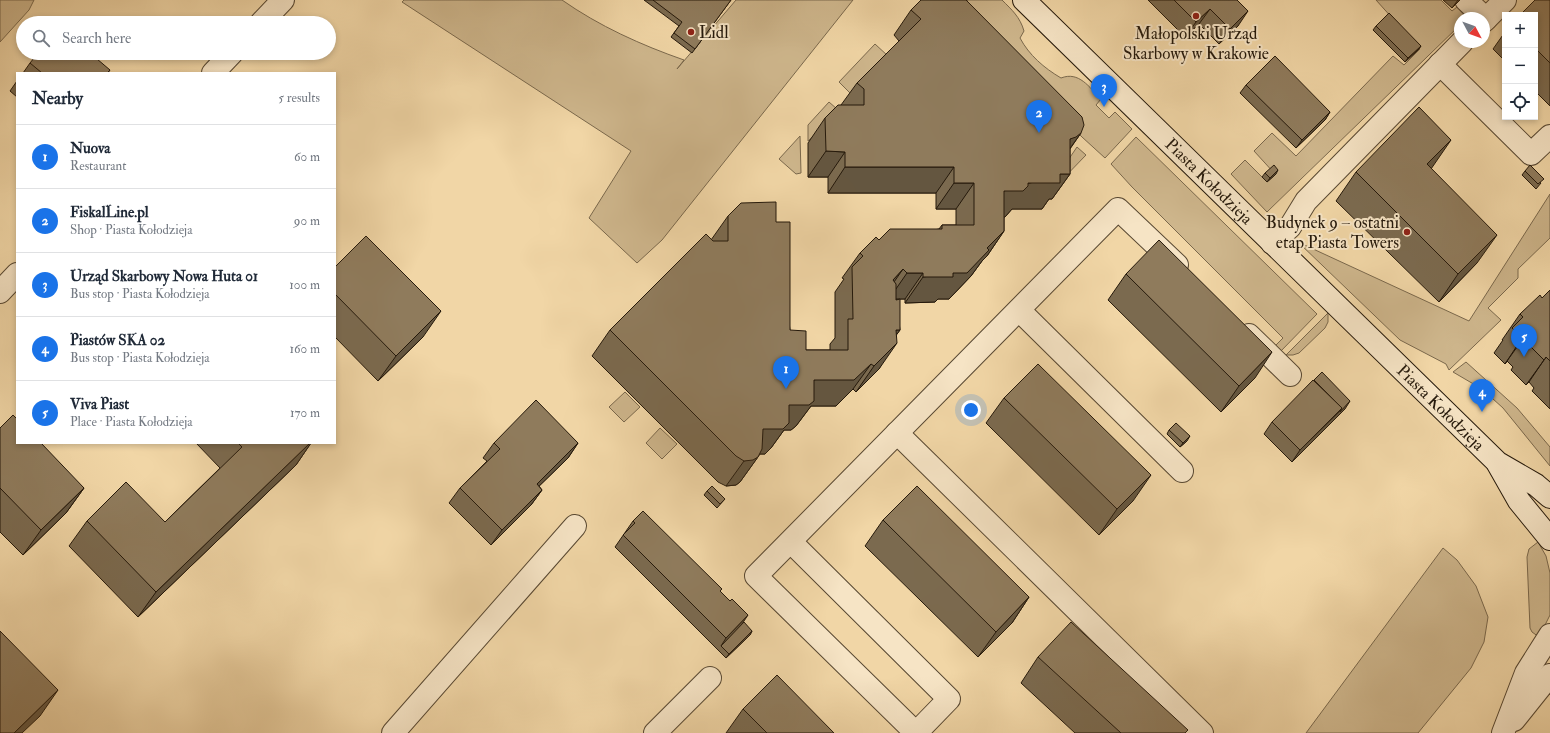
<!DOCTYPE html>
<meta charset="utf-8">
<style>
:root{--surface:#fff;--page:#f2f2f3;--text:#1f2937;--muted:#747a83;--line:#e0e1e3;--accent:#1a73e8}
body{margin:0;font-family:"IM FELL Double Pica",serif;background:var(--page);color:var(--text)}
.controls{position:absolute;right:12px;top:12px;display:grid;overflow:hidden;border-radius:0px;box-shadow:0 2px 6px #0003}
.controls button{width:36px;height:36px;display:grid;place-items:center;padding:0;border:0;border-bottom:1px solid var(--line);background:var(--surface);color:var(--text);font:20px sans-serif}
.compass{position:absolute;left:1454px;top:12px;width:36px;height:36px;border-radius:50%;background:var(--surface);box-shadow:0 2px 6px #0003;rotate:131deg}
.you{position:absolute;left:971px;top:410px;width:14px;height:14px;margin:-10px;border:3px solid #fff;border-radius:50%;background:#1a73e8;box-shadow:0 0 0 6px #1a73e833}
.badge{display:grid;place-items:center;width:26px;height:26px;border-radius:50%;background:var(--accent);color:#fff;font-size:13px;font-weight:700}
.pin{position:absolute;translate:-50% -33px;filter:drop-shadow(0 1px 2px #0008)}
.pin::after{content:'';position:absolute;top:21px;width:14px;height:12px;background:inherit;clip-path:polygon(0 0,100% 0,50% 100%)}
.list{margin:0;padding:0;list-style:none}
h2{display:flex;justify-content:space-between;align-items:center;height:52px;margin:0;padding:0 16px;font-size:17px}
h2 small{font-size:13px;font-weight:400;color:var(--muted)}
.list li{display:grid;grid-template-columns:26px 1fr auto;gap:12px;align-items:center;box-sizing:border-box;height:64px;padding:0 16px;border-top:1px solid var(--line)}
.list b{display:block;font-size:15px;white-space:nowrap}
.list p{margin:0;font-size:13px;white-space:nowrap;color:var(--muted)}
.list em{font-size:13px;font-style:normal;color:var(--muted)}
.icon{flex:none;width:22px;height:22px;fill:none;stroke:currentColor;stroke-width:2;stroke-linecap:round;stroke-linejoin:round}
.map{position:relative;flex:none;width:1550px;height:733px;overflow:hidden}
.search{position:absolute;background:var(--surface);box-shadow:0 2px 6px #0003;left:16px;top:16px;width:320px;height:44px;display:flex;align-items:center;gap:10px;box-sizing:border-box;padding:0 14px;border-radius:22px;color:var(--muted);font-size:15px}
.panel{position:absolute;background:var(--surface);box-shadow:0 2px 6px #0003;left:16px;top:72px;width:320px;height:372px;border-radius:0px}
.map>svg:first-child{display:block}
.green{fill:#ceb68c;stroke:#7a684c}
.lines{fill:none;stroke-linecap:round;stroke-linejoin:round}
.street-casing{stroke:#584832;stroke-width:24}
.secondary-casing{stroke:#25190b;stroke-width:24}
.street{stroke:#f6e4c5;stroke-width:22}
.secondary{stroke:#f6e4c5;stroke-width:22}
.wall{fill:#7b6a4f;stroke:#25190b}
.shaded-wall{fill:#645640;stroke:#25190b}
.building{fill:#8f7b5c;stroke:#25190b}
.poi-dot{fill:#8f2418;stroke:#f6e4c5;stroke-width:1.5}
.labels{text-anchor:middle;stroke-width:4;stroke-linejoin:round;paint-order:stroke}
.poi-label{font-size:17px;fill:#25190b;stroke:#f6e4c5;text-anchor:start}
.street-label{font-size:17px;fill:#25190b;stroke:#f6e4c5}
</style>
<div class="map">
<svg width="1550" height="733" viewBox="0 0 1550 733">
<rect width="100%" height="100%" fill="#f1d6a6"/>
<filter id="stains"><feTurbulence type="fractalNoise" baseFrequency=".005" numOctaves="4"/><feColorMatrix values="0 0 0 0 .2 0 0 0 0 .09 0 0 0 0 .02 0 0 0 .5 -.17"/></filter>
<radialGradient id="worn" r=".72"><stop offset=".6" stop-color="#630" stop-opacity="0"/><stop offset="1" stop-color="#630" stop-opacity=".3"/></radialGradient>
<g class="green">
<path d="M0,0H34L29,10L0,42Z"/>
<path d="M404,0H562C599,26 641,45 684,60L677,69L736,0H853L662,240L637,263L589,218L631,151L402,2Z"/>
<path d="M968,0H1002C1012,10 1020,17 1024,31L1020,38C1029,55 1044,68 1061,78C1079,71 1089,87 1101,99L1096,105L1109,118L1115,112L1132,129L1105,158L1082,137L954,14Z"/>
<path d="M1376,0H1441L1452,11L1457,7L1467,18H1460V25L1267,212L1231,174L1245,160L1267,182L1275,174L1254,151L1272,133L1296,156L1393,56L1404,65L1420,49Z"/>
<path d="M875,44L888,56L851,94L839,82Z"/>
<path d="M829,102L845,116L821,129L808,141V125Z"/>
<path d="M800,136L801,173L796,174L779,159Z"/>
<path d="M1136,137L1317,314L1279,353L1275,346L1283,338L1132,187L1111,164Z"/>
<path d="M1077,147L1086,155L1058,184V175Z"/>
<path d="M1550,194V238L1518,269V278L1488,308L1501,320L1449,370L1446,364L1400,340L1298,242L1469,321Z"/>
<path d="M1328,313V322L1325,328L1299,353L1293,355H1286Z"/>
<path d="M1466,362L1517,408L1550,447V466L1503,408L1482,389L1453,372Z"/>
<path d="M625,392L640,407L624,422L609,407Z"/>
<path d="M660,428L677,444L662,459L646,443Z"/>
<path d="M1538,542L1546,556L1550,573V615L1539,637L1532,632L1530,628L1527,557L1529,549Z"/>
<path d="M1443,548L1457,560L1476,586L1488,617L1484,642L1471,668L1418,733H1306Z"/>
</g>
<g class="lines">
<g class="street-casing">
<g id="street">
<path d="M1466,0L1486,19"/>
<path d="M1484,21L1505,0"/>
<path d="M261,23L283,0"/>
<path d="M1440,64L1531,154L1550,136"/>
<path d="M213,73L232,53"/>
<path d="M1272,243L1290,227L1306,201L1462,42"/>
<path d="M0,292L17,274"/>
<path d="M1019,310L1182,471"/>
<path d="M1249,335L1290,375"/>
<path d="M897,433L1202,733"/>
<path d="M791,542L949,699L916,733"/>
<path d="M1514,720L1550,675"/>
<path d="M393,733L575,526"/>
<path d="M655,733L710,678"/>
<path d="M916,733L756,576L1118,209L1177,265"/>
<path d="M1503,733L1526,673L1550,635"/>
</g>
</g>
<g class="secondary-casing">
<g id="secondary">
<path id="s1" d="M1024,0L1498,463L1536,485L1550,497"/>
<path d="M1498,464L1519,501L1550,539"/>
</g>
</g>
<use href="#street" class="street"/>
<use href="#secondary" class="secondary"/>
</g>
<g class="wall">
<path d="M644,0H731L692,53L671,37L679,26Z"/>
<path d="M1148,0H1237L1238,26L1219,44L1199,24L1185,37Z"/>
<path d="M1443,0H1460L1452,8Z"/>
<path d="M1550,0V106L1535,91V15Z"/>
<path d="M911,10L1081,133L1070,149V174L1052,199H1049L1042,209H1012L1005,217H1004V231L987,256L982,261L971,276L949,299H938L935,302L905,303V299H896L900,330L896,335L879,369L856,392L853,389L836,406H811L796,426L791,430H784L771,448L765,454H760L740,482L736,485L726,486L718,482L592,356L610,330L711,240L728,216L776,222L790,330L806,350H830V344L835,338V292L844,279L842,278L860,253L879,240L939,229L942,225H956V209H936V193H828V177H808V143L825,118L841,105L857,83L899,41L894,35Z"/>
<path d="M1376,26L1421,46L1418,50L1405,62L1373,30Z"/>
<path d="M1505,32V61L1493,49Z"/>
<path d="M30,63L110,70L108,73H23Z"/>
<path d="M17,81V97L10,91Z"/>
<path d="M1246,85L1330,112L1325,120L1296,148L1240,93Z"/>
<path d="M1431,169L1477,263L1439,302L1336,201L1356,172Z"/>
<path d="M1525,171L1541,183L1536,189L1522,175Z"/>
<path d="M1265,173L1276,174L1267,182L1262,177Z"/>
<path d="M335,267L423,337L378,381L335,337Z"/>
<path d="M1126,274L1255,378L1221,412L1108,300Z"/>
<path d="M1550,290V409L1532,391L1534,388L1529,382L1526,385L1511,370L1513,367L1507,361L1505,364L1494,353L1503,340H1502L1520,314L1542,298Z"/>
<path d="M1004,398L1133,501L1099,535L986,423Z"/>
<path d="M1345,409L1292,462L1264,434L1272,422Z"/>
<path d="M0,428L84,488L66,513L23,555L0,532Z"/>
<path d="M1169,430L1187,441L1180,447L1167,434Z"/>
<path d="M196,443H311L296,465L138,617L69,546L87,521L165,522L220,468Z"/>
<path d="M494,443H578L568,458L539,486L542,490L531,505L491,545L449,503L460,488L487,461L483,458Z"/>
<path d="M707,491L725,499L717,508L704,495Z"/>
<path d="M883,520L1029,597L1012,623L978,657L865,546Z"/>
<path d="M633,521L720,592L742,624L752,631L750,635L726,658L615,547Z"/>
<path d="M1038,657L1188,730L1185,733H1075L1021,683Z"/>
<path d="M743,709L834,733H726Z"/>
</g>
<g class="shaded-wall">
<path d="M1458,0H1460L1452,8Z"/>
<path d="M1210,9L1199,24L1185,37L1196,22Z"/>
<path d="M1248,11L1238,26L1219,44L1230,29Z"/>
<path d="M1421,46L1418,50L1405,62L1408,58Z"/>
<path d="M1330,112L1325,120L1296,148L1302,140Z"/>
<path d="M1081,133L1063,158L1070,139Z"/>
<path d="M1451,140L1431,169L1427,164Z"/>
<path d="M826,151L845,152L828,177H808Z"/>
<path d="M845,167H954L936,193H828Z"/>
<path d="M1278,170L1276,174L1267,182L1270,178Z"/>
<path d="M1060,174H1070L1052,199H1049L1042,209H1012L1005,217H986L1004,191Z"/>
<path d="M954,183H974L956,209H936Z"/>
<path d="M1004,231L987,256L982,261L971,276L949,299H938L935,302L905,303L923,277L953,273L987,248Z"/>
<path d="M1497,235L1477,263L1439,302L1458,274Z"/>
<path d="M903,269L885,295L893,280Z"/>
<path d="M907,273H923L905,299H889Z"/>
<path d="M441,311L423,337L378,381L396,356Z"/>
<path d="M896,330H900L882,355Z"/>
<path d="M1525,336L1507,361L1505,364L1522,338Z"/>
<path d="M897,343L879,369L856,392L874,366Z"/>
<path d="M1272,352L1255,378L1221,412L1239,386Z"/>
<path d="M1546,357L1529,382L1526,385L1544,360Z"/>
<path d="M871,364L853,389L836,406H811L796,426L791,430H784L771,448L765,454H745L763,429L814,380Z"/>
<path d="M1350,401L1345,409L1292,462L1300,450Z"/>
<path d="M1190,436L1187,441L1180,447L1183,443Z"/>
<path d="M310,443H311L296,465L138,617L156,592Z"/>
<path d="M578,443L568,458L526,499L537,484Z"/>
<path d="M758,457L740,482L736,485L726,486L744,461Z"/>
<path d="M1151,475L1133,501L1099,535L1117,509Z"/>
<path d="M84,488L66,513L23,555L41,530Z"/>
<path d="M542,490L531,505L491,545L502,530Z"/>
<path d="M1029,597L1012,623L978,657L996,632Z"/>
<path d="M748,615L740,627L721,646L726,638Z"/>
<path d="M752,631L750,635L726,658L729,654Z"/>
<path d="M58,690L40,716L22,733H14Z"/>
</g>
<g class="building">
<path d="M653,0H731L695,49L674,33L682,22Z"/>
<path d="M921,0H966L1082,117L1084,125L1081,133L1076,137L1070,139V174H1060V183H1028V186L1023,191H1004V231L987,248L989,250L967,273H953V277H923V273H907L903,269L893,280L896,284V300L900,299V330H896L897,343L874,366L871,364L854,380H814V401L809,405H789V423L783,429H763L762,449L758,457L753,460L744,461L736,456L610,330L706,234L713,241H728V216L741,203L776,202V222H790V330L806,331V350H848V319H853L852,267L863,256L860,253L876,237L879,240L890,229H942V225H974V183H954V167H845V152L826,151L825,118L838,105H864V89L857,83L921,19L911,10Z"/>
<path d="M1174,0H1237L1248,11L1230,29L1210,9L1196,22Z"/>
<path d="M1535,0H1550V63L1535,48V15H1520Z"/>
<path d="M1389,13L1421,46L1408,58L1376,26Z"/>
<path d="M38,53H90L110,70L107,73H47L46,72L45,73H42L30,63Z"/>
<path d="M1275,56L1330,112L1302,140L1246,85Z"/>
<path d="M1419,107L1451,140L1427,164L1497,235L1458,274L1356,172Z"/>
<path d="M1274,165L1278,170L1270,178L1265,173Z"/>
<path d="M1530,165L1544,179L1538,184L1525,171Z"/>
<path d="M366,236L441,311L396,356L335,294V267Z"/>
<path d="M1159,240L1272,352L1239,386L1126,274Z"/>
<path d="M1550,290V361L1546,357L1544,360L1529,345L1532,342L1525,336L1522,338L1512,328L1523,317L1520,314L1540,295L1542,298Z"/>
<path d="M1038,364L1151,475L1117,509L1004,398Z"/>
<path d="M1322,372L1350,401L1340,412L1342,408L1314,380Z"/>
<path d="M1313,380L1342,408L1300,450L1272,422Z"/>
<path d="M536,400L578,443L537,484L542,490L502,530L460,488L500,449L494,443Z"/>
<path d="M13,415L17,419V443H41L84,488L41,530L0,488V428Z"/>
<path d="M1176,423L1190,436L1183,443L1169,430Z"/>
<path d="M238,443H310L156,592L87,521L126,482L165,522L242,447Z"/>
<path d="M712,486L725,499L720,504L707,491Z"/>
<path d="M917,486L1029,597L996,632L883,520Z"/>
<path d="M643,511L722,589L720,591L730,601L732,599L748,615L726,638L623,535L635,523L633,521Z"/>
<path d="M744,622L752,631L729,654L721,646Z"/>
<path d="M1071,622L1188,730L1185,733H1121L1038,657Z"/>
<path d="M0,631L58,690L14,733H0Z"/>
<path d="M777,675L834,733H767L743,709Z"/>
</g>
<g class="poi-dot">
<circle cx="1196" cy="16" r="4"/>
<circle cx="691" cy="32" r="4"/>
<circle cx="1407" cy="232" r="4"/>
</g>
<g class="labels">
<g class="poi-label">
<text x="699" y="38">Lidl</text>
<text x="1196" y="39" text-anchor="middle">Małopolski Urząd<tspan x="1196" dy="20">Skarbowy w Krakowie</tspan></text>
<text x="1399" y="228" text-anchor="end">Budynek 9 – ostatni<tspan x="1399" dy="20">etap Piasta Towers</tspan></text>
</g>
<g class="street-label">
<text dy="6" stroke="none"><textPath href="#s1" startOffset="259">Piasta Kołodzieja</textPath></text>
<text dy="6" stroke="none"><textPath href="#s1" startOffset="583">Piasta Kołodzieja</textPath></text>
</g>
</g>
<rect width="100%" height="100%" filter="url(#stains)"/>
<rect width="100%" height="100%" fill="url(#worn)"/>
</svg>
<div class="controls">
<button>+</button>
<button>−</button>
<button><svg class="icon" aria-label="locate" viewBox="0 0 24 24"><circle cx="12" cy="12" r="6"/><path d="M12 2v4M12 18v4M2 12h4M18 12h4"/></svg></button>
</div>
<svg class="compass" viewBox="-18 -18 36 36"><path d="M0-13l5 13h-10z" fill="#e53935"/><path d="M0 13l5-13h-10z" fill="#747a83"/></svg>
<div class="you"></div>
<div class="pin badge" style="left:786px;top:389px">1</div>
<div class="pin badge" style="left:1039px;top:133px">2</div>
<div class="pin badge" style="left:1104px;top:107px">3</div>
<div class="pin badge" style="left:1482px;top:412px">4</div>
<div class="pin badge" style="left:1524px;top:357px">5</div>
<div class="search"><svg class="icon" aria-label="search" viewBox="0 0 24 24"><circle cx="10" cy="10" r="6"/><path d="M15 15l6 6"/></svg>Search here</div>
<section class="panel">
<h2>Nearby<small>5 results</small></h2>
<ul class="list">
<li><span class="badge">1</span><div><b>Nuova</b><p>Restaurant</p></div><em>60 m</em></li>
<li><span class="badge">2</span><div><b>FiskalLine.pl</b><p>Shop · Piasta Kołodzieja</p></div><em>90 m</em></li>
<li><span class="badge">3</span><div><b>Urząd Skarbowy Nowa Huta 01</b><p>Bus stop · Piasta Kołodzieja</p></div><em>100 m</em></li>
<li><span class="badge">4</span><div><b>Piastów SKA 02</b><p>Bus stop · Piasta Kołodzieja</p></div><em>160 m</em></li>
<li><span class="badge">5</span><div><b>Viva Piast</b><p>Place · Piasta Kołodzieja</p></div><em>170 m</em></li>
</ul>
</section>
</div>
